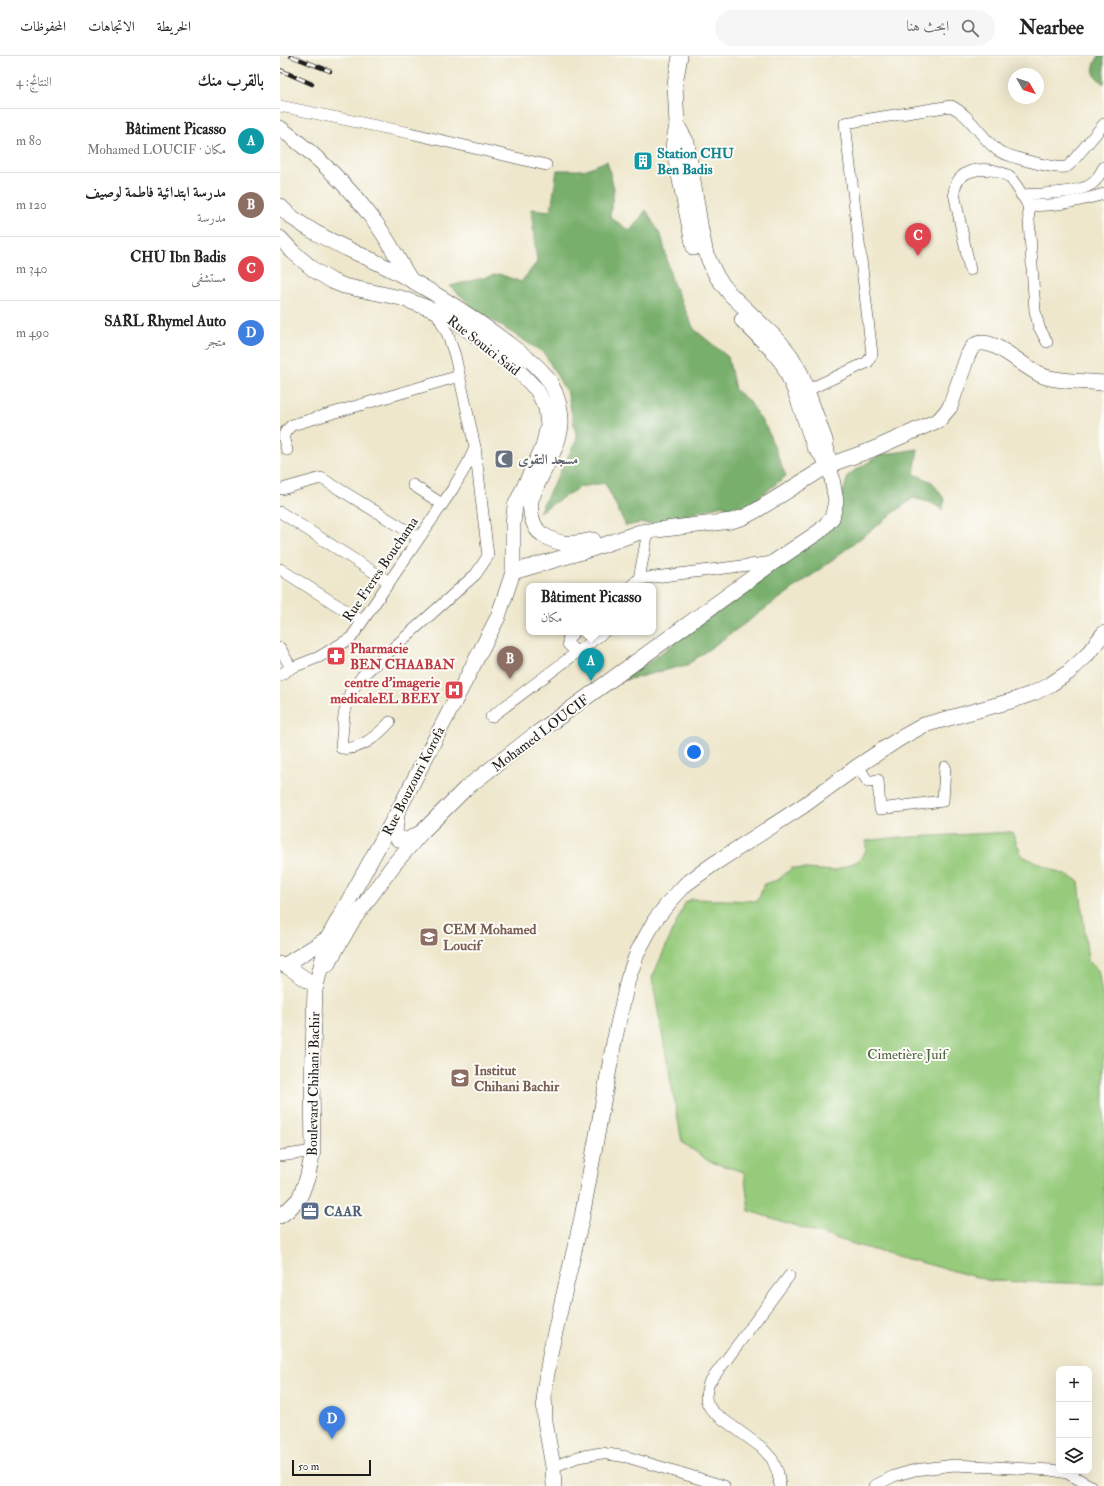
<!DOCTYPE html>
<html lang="ar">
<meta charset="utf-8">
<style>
:root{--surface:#fff;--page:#f6f6f6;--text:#222;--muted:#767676;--line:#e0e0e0;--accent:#b5179e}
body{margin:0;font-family:"IM FELL Double Pica",Amiri,serif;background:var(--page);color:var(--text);direction:rtl}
.controls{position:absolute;right:12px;bottom:12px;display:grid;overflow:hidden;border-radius:8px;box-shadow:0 4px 16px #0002}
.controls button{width:36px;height:36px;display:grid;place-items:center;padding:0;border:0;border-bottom:1px solid var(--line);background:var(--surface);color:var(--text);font:20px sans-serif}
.compass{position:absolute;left:728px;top:12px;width:36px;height:36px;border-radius:50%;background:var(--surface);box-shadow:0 4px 16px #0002;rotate:129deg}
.scale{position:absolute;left:12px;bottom:10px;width:79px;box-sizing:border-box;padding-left:4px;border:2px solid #1c1c1c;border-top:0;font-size:11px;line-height:14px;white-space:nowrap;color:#1c1c1c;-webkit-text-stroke:3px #fdfcf7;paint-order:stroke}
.you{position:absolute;left:414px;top:696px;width:14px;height:14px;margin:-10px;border:3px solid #fff;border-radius:50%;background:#1a73e8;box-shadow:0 0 0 6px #1a73e833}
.badge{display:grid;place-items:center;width:26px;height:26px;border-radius:50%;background:var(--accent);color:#fff;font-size:13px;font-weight:700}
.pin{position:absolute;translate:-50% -33px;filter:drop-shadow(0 1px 2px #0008)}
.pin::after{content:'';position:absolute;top:21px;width:14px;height:12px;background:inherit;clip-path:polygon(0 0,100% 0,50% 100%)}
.popup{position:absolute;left:246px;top:527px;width:130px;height:52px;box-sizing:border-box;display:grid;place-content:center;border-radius:8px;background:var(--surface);filter:drop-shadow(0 1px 3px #0005);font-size:13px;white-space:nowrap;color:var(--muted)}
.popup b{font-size:15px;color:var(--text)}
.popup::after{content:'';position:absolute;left:50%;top:100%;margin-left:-8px;border:8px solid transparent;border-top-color:var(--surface)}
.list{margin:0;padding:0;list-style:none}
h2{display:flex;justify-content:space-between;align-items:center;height:52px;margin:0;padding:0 16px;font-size:17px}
h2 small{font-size:13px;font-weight:400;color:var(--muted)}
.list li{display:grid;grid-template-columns:26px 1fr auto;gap:12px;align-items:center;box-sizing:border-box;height:64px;padding:0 16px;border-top:1px solid var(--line)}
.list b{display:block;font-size:15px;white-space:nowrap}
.list p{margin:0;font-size:13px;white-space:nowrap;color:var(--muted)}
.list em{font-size:13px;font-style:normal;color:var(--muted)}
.icon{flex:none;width:22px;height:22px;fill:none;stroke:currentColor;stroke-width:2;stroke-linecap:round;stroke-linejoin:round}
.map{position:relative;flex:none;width:824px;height:1430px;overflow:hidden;direction:ltr}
header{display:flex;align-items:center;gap:24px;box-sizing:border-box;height:56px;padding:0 20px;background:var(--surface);border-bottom:1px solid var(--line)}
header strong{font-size:19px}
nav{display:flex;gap:22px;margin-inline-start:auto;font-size:14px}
.search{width:280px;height:36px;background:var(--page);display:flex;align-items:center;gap:10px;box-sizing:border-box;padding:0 14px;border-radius:22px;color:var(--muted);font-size:15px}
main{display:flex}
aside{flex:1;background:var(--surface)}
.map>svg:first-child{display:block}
.green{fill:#96cb7c;stroke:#59744c}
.forest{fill:#78af6c;stroke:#4a6644}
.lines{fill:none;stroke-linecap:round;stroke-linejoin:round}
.street-casing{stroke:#3c3a36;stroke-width:12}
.secondary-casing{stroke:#3c3a36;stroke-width:16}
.street{stroke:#fff;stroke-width:11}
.secondary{stroke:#fff;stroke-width:15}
.rail-casing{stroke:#1c1c1c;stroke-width:4.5}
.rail{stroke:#fdfcf7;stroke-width:3;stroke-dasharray:9;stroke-linecap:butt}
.labels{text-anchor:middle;stroke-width:4;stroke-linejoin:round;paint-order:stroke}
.culture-label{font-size:14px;font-weight:bold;fill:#0d838f;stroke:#fdfcf7;text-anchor:start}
.street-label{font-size:14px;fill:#1c1c1c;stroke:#fdfcf7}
.worship-label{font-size:14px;font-weight:bold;fill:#5b616d;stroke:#fdfcf7;text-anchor:start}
.health-label{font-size:14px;font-weight:bold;fill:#be3a42;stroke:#fdfcf7;text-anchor:start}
.education-label{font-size:14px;font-weight:bold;fill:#785e54;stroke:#fdfcf7;text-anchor:start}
.park-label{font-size:14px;fill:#4d6242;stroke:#fdfcf7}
.service-label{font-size:14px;font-weight:bold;fill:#4e5e75;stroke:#fdfcf7;text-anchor:start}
</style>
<header>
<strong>Nearbee</strong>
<div class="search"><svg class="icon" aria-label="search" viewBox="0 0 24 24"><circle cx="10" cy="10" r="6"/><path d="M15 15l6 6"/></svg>ابحث هنا</div>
<nav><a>الخريطة</a><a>الاتجاهات</a><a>المحفوظات</a></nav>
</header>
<main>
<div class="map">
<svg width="824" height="1430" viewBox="0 0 824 1430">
<rect width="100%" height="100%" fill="#fdfcf7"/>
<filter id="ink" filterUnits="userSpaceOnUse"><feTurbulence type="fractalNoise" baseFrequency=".025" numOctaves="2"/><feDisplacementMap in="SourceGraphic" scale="8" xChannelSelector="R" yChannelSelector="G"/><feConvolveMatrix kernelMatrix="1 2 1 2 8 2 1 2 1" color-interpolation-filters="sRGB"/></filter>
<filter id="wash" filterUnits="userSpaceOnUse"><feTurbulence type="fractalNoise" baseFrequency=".012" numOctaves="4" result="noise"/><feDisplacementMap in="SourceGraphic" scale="16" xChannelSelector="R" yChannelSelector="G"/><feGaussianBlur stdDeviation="0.9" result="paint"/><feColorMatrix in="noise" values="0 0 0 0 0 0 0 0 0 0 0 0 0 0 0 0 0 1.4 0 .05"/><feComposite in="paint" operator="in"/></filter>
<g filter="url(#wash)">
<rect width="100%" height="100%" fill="#eee7cc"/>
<path class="green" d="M732,776L742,800L799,825L808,905L818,914L824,950V1228L711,1225L583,1191L469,1155L464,1116L430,1106L402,1086L372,922L405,847L411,843L478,845L484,828L498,824L512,812L554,815L578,805L582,801L586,794V785L612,782Z"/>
<g class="forest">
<path d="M819,0H824V28C812,19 810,13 819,0Z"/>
<path d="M327,105L334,133L330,161L350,175L366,154L382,182L392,225L414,273L448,301L455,334L469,345L487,373L506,420L476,444L454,456L442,449L377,468L361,467L346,470L325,427L300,431L259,456L297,383L288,339L264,297L196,254L170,230L219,218L241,226L257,206L251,153L271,155L277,114H304Z"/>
<path d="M638,393L634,418L652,426L665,444L662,454L652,447L633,442L535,517L407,609L342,625L480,525L555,466L568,419L600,399Z"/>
</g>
</g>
<g filter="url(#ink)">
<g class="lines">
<g class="street-casing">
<g id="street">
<path d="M0,50L130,77L266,109"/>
<path d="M741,139C757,138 803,138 814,126C818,122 821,116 824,111"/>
<path d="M748,149L755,255L759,271L767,286"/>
<path d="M690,214L674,137C676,110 710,109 728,120C735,125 743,141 748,149C774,151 799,145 824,138"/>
<path d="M521,337L588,306L592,298L565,67L671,50C690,59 700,80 716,93C724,100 774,113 785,111C788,111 790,108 792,106L824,68"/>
<path d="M7,394C3,382 1,378 12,369L179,320"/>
<path d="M133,429L162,448"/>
<path d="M2,433L41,422L139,482"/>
<path d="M0,456L109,526"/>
<path d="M0,513L82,565"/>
<path d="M359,523L368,475"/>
<path d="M351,530L359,523L493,506"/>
<path d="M294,576L288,583V588L297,597"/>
<path d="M0,592L11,612"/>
<path d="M0,619L11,612L39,601L71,582L172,434L188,407L195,392"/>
<path d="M211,661L324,576"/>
<path d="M110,666C97,680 80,695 61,692L64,659L70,637L83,619L196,518L208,500L195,391L175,300L168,279L156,255"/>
<path d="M578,710L588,726L598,724L600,753L663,745L665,711"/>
<path d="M0,1100L33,1095"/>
<path d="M273,1411L298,1401L321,1397L347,1401L444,1430"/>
<path d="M500,1430L498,1417L492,1403L481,1391L433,1356C424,1345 425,1340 429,1327L509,1220"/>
<path d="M594,1430L614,1420L635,1414L674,1409L772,1414L787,1417L811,1430"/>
</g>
</g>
<g class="secondary-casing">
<g id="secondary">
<path d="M400,0L395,28L397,69L393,90L414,192"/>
<path d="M0,72C36,99 68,129 95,166C108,183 118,204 130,223"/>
<path d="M0,150C20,173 66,192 94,205C142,228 188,257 230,289C244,300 260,310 270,326C277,339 282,354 281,369C279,392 263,413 255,434C254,438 251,442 251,445C249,455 253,473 262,478C281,491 292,488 313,484"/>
<path d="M0,182L13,196L34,214L52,225L64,230L121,242L170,260L233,309L257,334L266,352L268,369L263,391L235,450L233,467V516L218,561L118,755L48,882L35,934L32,1027L33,1095L27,1123L19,1143L7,1155L0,1160"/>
<path d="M462,264L492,294L503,308L515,335L534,390L547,406"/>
<path d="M233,516L312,493L360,476L451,465L464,461L477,454L549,409L591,394L659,364L670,351L688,299C690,295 692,291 695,289C713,278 747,316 766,321C784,326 805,325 824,327"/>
<path d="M117,760L115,776L118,783L127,784L140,777"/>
<path d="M0,908L5,909L36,930"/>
<path d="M5,909L48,882"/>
<path d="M47,909L73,864L115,807L142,776L185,733L253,680L494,506L540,475L552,462L556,445L545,384L521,318L511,300L499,285L450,238L437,221L426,198L421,174L407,87L397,69"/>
<path d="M274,1430L273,1411L265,1365L264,1336L271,1293L302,1161L334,986L348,923L358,895L375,864L391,844L406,828L432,809L523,750L578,710L619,683L644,669L731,645L754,637L771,628L789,616L806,600L824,577"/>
</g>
</g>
<use href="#street" class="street"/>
<use href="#secondary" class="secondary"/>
<g class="rail-casing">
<g id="rail">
<path d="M11,0L50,15"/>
<path d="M0,14L32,28"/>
</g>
</g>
<use href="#rail" class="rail"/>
</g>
</g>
<defs>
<g id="building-square" transform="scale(1)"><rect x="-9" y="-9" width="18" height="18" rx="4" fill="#0f9aa8" stroke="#fdfcf7"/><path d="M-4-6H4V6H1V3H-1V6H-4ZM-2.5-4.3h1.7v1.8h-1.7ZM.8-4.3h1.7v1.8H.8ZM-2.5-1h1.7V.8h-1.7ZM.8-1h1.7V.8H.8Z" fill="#fff"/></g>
<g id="mosque-square" transform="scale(1)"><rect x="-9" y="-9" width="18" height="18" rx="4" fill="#6b7280" stroke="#fdfcf7"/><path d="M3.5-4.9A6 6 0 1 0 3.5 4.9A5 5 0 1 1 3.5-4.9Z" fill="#fff"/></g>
<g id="pharmacy-square" transform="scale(1)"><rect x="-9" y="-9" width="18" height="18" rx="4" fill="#e0444e" stroke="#fdfcf7"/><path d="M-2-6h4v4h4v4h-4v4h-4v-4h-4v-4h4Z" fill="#fff"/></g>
<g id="hospital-square" transform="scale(1)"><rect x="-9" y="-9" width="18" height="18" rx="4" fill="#e0444e" stroke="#fdfcf7"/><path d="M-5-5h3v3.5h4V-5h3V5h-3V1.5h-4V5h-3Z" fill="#fff"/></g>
<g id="school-square" transform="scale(1)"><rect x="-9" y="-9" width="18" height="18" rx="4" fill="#8d6e63" stroke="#fdfcf7"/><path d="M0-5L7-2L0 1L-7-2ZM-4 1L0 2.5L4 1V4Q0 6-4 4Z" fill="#fff"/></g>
<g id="university-square" transform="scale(1)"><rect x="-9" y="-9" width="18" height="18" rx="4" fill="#8d6e63" stroke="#fdfcf7"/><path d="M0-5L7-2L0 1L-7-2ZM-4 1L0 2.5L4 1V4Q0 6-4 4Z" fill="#fff"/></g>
<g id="office-square" transform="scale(1)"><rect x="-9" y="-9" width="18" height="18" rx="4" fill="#5c6f8a" stroke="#fdfcf7"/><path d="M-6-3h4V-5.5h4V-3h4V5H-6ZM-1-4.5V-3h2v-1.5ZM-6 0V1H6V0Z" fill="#fff"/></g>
</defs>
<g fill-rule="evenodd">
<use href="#building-square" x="363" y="105"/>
<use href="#mosque-square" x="224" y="403"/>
<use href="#pharmacy-square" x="56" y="600"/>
<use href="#hospital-square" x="174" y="634"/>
<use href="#school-square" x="149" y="881"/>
<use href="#university-square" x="180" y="1022"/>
<use href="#office-square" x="30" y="1155"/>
</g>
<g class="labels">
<g class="culture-label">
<text x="377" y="102">Station CHU<tspan x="377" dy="16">Ben Badis</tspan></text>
</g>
<g class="street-label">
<text transform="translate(204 289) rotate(38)" y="5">Rue Souici Saïd</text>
<text transform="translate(100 513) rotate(-56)" y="5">Rue Freres Bouchama</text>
<text transform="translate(260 677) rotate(-37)" y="5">Mohamed LOUCIF</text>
<text transform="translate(133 725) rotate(-63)" y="5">Rue Bouzouri Korofa</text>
<text transform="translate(33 1028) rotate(-89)" y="5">Boulevard Chihani Bachir</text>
</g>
<g class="worship-label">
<text x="238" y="408">مسجد التقوى</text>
</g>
<g class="health-label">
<text x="70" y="597">Pharmacie<tspan x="70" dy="16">BEN CHAABAN</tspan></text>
<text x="160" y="631" text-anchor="end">centre d'imagerie<tspan x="160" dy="16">medicaleEL BEEY</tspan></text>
</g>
<g class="education-label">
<text x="163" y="878">CEM Mohamed<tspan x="163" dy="16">Loucif</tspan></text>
<text x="194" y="1019">Institut<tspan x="194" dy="16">Chihani Bachir</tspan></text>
</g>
<g class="park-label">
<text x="627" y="1003">Cimetière Juif</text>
</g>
<g class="service-label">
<text x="44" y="1160">CAAR</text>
</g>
</g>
</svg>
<div class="controls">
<button>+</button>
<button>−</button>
<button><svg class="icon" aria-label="layers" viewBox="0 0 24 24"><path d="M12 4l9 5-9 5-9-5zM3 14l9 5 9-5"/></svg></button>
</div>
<svg class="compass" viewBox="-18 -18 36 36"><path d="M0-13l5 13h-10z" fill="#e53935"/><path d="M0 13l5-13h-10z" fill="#767676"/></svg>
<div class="scale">50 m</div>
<div class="you"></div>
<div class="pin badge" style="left:311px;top:625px;background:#0f9aa8">A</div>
<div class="popup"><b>Bâtiment Picasso</b>مكان</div>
<div class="pin badge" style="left:230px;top:623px;background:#8d6e63">B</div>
<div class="pin badge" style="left:638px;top:200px;background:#e0444e">C</div>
<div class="pin badge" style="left:52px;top:1383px;background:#3f7fe0">D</div>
</div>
<aside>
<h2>بالقرب منك<small>النتائج: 4</small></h2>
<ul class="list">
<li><span class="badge" style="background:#0f9aa8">A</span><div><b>Bâtiment Picasso</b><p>مكان · Mohamed LOUCIF</p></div><em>80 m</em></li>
<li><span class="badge" style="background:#8d6e63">B</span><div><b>مدرسة ابتدائية فاطمة لوصيف</b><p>مدرسة</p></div><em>120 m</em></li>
<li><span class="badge" style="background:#e0444e">C</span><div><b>CHU Ibn Badis</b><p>مستشفى</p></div><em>340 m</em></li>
<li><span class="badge" style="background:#3f7fe0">D</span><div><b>SARL Rhymel Auto</b><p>متجر</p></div><em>490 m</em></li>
</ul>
</aside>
</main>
